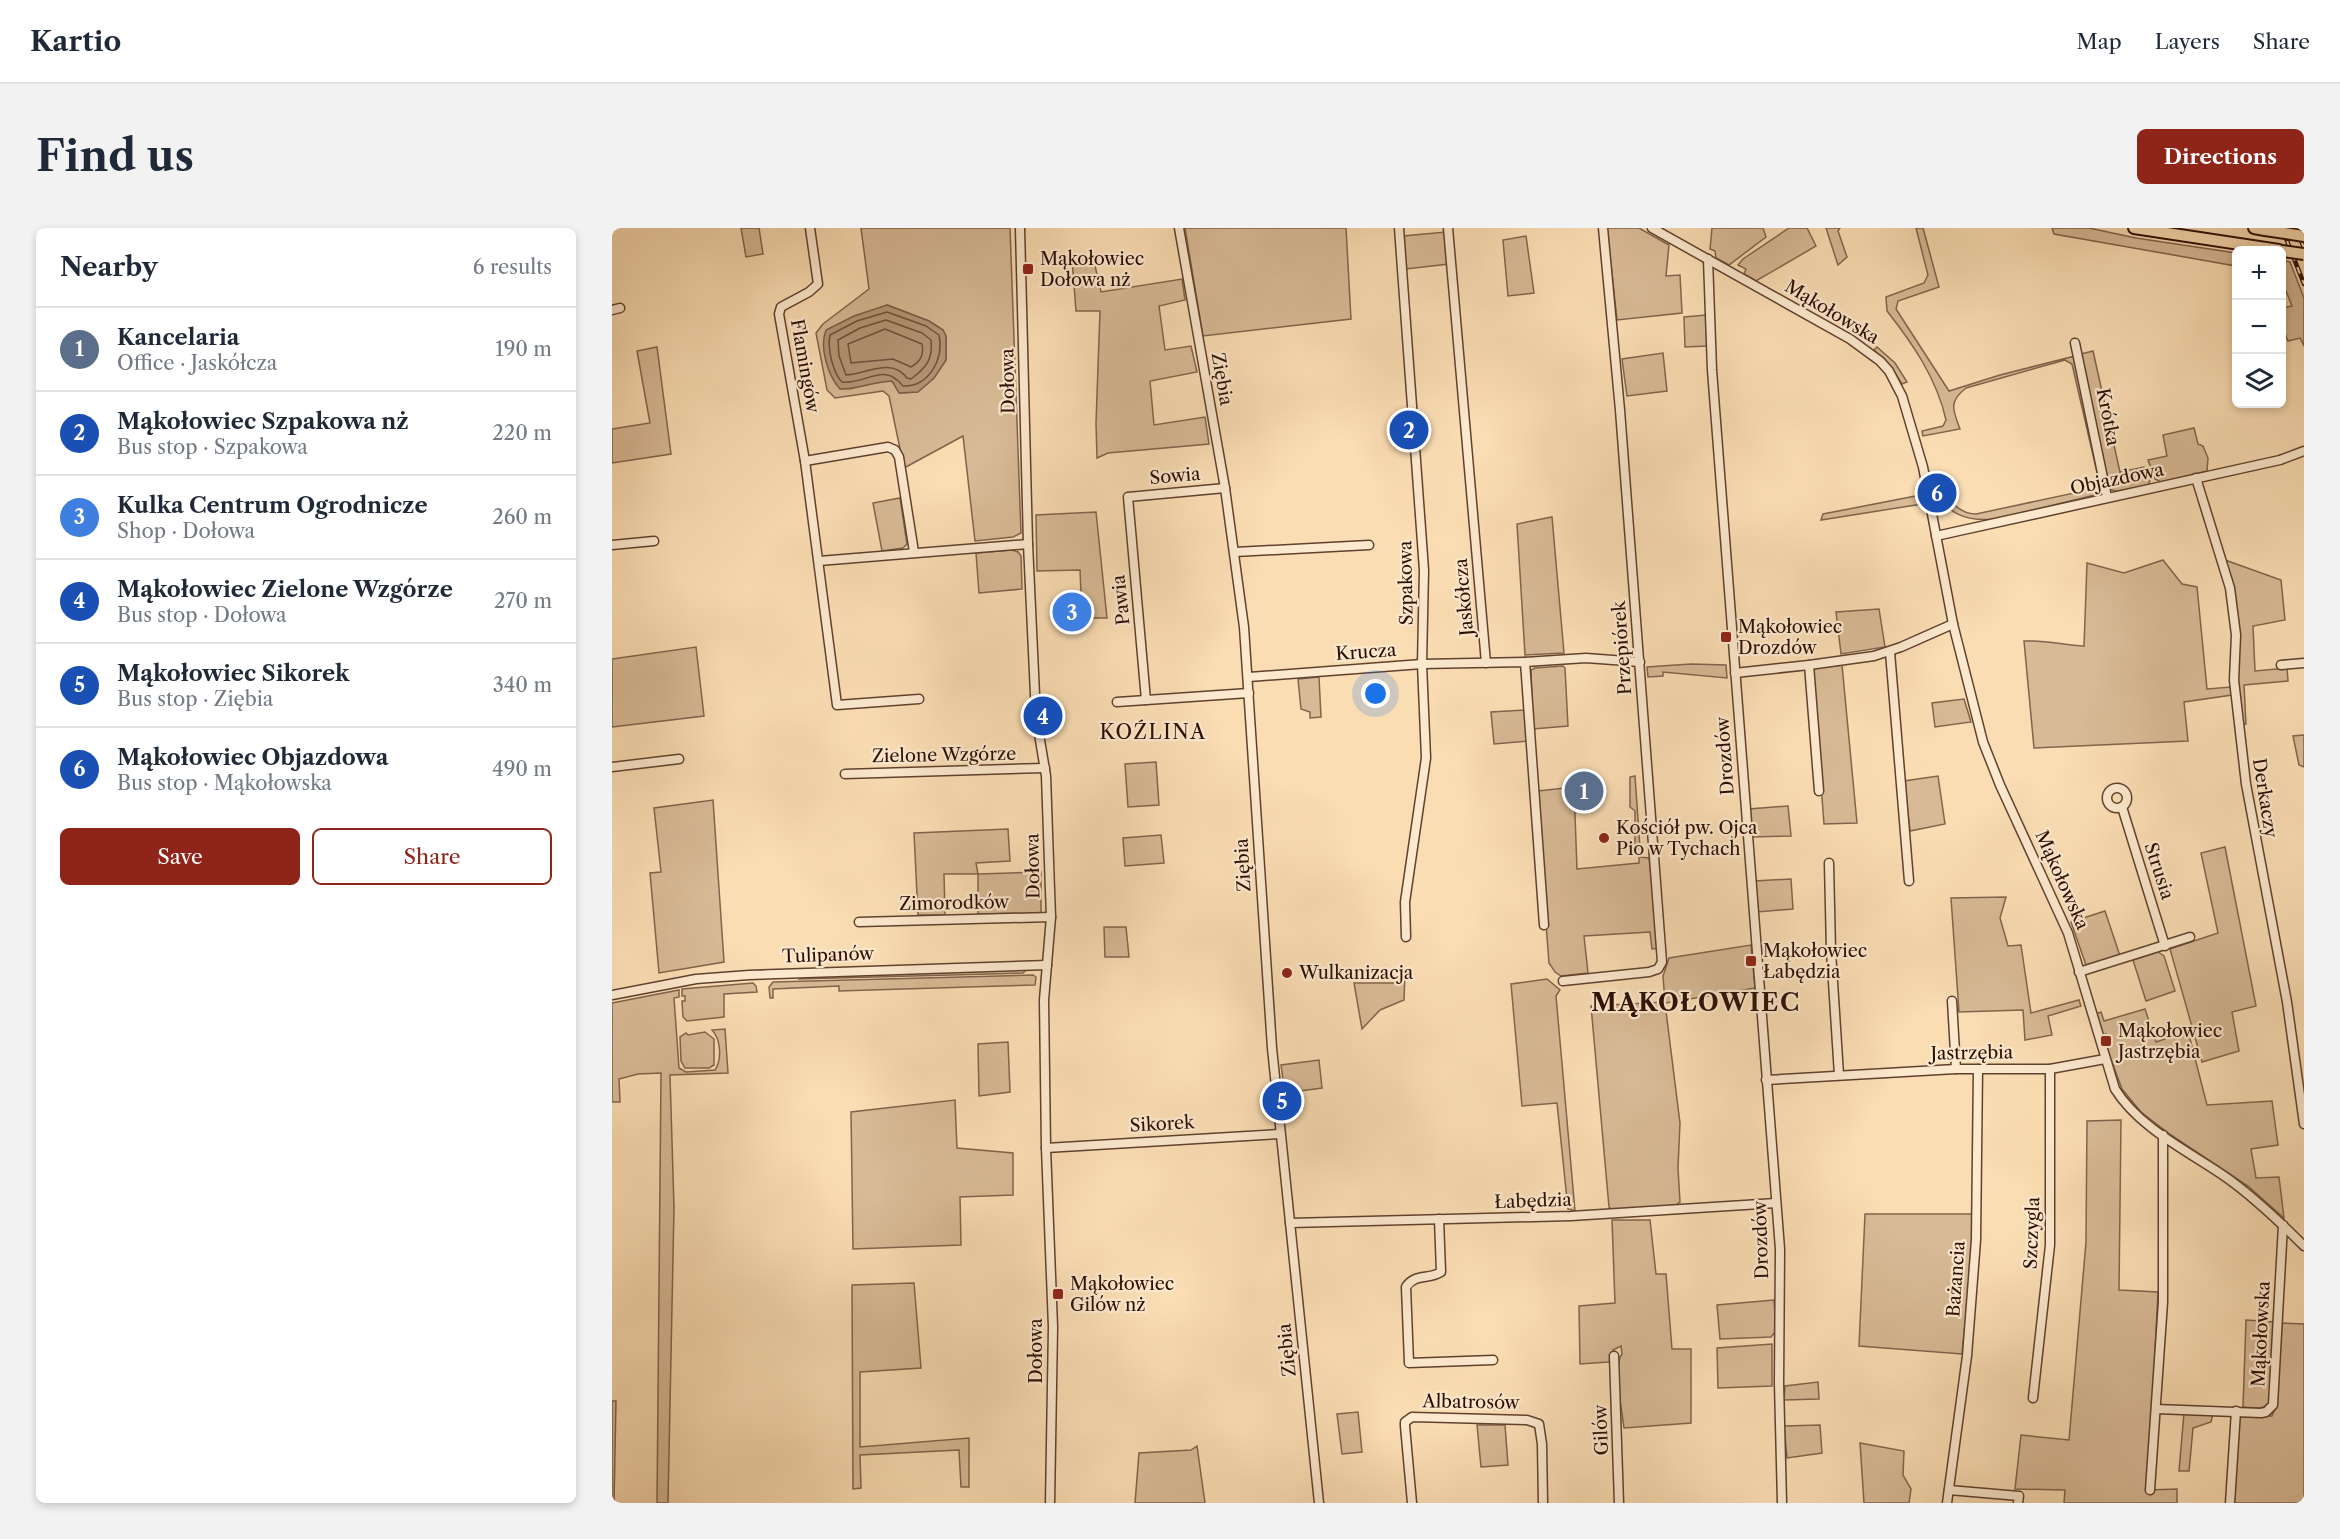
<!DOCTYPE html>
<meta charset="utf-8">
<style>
:root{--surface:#fff;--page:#f2f2f3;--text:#1f2937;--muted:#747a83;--line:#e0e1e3;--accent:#8f2418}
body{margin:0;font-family:"Libre Caslon Text",serif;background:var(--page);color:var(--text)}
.controls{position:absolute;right:18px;top:18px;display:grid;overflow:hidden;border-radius:9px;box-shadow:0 3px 9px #0003}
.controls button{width:54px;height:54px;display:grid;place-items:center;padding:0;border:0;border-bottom:2px solid var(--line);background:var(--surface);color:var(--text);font:30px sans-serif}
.you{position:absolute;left:764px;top:466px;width:21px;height:21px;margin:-15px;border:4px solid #fff;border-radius:50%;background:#1a73e8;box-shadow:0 0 0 9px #1a73e833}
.badge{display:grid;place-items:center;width:39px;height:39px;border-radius:50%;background:var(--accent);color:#fff;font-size:20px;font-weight:700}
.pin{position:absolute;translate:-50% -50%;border:3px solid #fff;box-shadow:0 2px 6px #0006}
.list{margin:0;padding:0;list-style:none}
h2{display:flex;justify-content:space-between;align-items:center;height:78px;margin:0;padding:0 24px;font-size:26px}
h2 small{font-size:20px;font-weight:400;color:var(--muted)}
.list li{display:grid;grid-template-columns:39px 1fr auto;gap:18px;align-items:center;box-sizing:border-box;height:84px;padding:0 24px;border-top:2px solid var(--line)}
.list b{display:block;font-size:22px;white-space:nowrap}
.list p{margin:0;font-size:20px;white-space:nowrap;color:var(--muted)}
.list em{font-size:20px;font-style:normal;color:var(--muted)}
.actions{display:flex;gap:12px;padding:18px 24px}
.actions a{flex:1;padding:14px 0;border:2px solid var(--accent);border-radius:9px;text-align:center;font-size:21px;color:var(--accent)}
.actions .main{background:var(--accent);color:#fff}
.icon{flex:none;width:33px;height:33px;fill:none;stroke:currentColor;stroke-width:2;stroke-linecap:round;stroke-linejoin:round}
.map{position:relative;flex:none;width:1692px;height:1275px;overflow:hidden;border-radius:9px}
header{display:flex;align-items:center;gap:36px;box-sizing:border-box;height:84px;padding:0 30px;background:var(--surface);border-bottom:2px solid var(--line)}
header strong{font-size:28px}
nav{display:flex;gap:33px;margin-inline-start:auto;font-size:21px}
.intro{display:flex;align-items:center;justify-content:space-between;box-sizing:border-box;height:144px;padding:0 36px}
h1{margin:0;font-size:42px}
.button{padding:15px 27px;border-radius:9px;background:var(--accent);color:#fff;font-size:21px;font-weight:700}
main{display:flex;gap:36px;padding:0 36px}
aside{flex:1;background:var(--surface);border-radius:9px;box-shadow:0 3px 9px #0003}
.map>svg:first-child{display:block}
.green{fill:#d8ba96;stroke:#82644c;stroke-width:1.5;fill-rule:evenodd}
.water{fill:#b59677;stroke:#7e5f48;stroke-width:1.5}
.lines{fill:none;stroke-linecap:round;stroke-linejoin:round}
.shore{stroke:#70523c;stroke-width:1.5}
.minor-casing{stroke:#60412e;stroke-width:11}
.major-casing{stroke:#2c0d02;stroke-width:14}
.minor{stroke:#fce9ce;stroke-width:8}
.major{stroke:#fbddb4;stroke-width:10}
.rail-casing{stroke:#2c0d02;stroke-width:4.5}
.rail{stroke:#fce9ce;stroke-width:2;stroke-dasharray:7;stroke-linecap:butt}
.major-bridge-casing{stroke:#2c0d02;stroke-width:14;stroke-linecap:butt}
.major-bridge{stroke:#fbddb4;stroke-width:10}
.poi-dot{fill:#8f2418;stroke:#fce9ce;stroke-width:2}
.labels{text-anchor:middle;stroke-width:4.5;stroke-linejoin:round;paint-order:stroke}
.poi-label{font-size:18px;fill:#2c0d02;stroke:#fce9ce;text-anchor:start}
.street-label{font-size:18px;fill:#2c0d02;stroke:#fce9ce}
.neighbourhood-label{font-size:20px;letter-spacing:1.5px;fill:#2c0d02;stroke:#fce9ce}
.district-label{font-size:24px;font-weight:bold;letter-spacing:1.5px;fill:#2c0d02;stroke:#fce9ce}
</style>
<header>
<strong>Kartio</strong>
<nav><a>Map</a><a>Layers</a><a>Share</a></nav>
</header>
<div class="intro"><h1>Find us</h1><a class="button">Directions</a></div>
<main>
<aside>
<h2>Nearby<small>6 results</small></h2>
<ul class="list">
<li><span class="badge" style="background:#5c6f8a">1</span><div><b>Kancelaria</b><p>Office · Jaskółcza</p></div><em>190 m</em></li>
<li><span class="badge" style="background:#1a4fb4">2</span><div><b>Mąkołowiec Szpakowa nż</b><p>Bus stop · Szpakowa</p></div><em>220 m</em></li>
<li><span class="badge" style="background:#3f7fe0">3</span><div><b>Kulka Centrum Ogrodnicze</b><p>Shop · Dołowa</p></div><em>260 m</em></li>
<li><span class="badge" style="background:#1a4fb4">4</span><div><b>Mąkołowiec Zielone Wzgórze</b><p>Bus stop · Dołowa</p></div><em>270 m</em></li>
<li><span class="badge" style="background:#1a4fb4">5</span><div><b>Mąkołowiec Sikorek</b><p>Bus stop · Ziębia</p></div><em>340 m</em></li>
<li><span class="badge" style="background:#1a4fb4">6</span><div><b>Mąkołowiec Objazdowa</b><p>Bus stop · Mąkołowska</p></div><em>490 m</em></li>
</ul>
<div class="actions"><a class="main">Save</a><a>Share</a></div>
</aside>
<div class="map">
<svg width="1692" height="1275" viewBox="0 0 1692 1275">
<rect width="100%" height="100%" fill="#fbddb4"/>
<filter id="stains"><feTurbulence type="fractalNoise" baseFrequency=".00333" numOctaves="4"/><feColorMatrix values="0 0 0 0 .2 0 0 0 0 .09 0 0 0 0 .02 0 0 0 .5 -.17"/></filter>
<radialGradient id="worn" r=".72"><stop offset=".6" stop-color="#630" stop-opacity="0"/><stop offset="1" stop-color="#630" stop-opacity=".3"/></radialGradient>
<g class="green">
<path d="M129,0H147L151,26L134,29Z"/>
<path d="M249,0H398L409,305L401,309L363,313L351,208L292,240L277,168L271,163L223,170L215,162L204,105L211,96L257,61ZM275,77L317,93L331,102L334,109V132L322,150L305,164L288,165L280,153L260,154L238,161Z"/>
<path d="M573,0H734L739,91L591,108Z"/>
<path d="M995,0H1027L1057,17L1054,48L1068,47L1070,85L1005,92Z"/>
<path d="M1100,0H1151L1154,9L1117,37L1104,30L1103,23L1098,21Z"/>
<path d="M1177,0H1195L1204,18L1144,53L1132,46L1134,41L1126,37L1131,31Z"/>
<path d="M1214,0H1228L1226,3L1235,29L1226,37Z"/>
<path d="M1304,0H1311L1327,59L1286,73L1284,81L1337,163L1388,147L1463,128L1490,260L1487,266L1384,291C1353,294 1333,286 1321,256L1327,252C1333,268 1345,286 1364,286L1486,260L1487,253L1460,136L1453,132L1354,160C1336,174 1341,182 1348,201L1311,208L1310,203L1331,198L1334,192C1325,151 1301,116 1275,83L1274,69L1312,55L1316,47Z"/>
<path d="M1440,0H1477L1524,10L1624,25V38L1442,6Z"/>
<path d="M834,4L837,36L794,41L791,8Z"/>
<path d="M914,8L922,65L896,68L891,12Z"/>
<path d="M481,29L489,64L570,51L573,72L547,78L553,122L579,118L585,144L538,153L542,197L593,189L597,216L496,225L485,230L484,195L488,83H464L460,31Z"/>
<path d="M1670,32L1678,34L1692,70V118L1688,110L1676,113L1672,103H1670V80L1680,78L1670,53Z"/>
<path d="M1094,87L1096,118L1073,119L1072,89Z"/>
<path d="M45,119L59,226L0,235V201L38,195L25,123Z"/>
<path d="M1265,119L1283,135L1295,154L1290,156L1279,139L1262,122Z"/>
<path d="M1481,123L1508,244L1532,239L1538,253L1536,257L1505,263L1499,262L1497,257L1469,126Z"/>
<path d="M1051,125L1055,163L1015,168L1010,131Z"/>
<path d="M1582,200L1586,216L1591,218L1596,230L1595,243L1549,254L1543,251L1536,232L1555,228L1551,207Z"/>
<path d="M1309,267L1310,276L1209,292L1211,286Z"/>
<path d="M288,270L295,316L291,320L270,323L261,275Z"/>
<path d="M484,284L495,390H470L468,342L425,343L424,287Z"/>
<path d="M940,289L952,425L913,427L905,296Z"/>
<path d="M400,322L406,324L409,328L410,361L367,365L364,325Z"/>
<path d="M1551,332L1570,356L1585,359L1595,461L1619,459L1620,467L1572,474L1576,513L1422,520L1412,413C1432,412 1452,417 1472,418L1475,335L1512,345Z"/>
<path d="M1613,332L1669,352L1673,392L1641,398L1643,443L1675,440L1676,453L1632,457L1634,496H1629Z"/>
<path d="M1267,381L1273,419L1229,426L1224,384Z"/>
<path d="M84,419L92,488L0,499V431Z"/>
<path d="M1079,436L1114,437L1115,450L1051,444V448L1036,449L1035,439Z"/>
<path d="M1230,437L1245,595L1212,596L1201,450L1202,440Z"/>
<path d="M951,438L953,440L956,498L921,501L919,442L923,440Z"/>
<path d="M707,449L709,489L698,490V484L689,481L686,451Z"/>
<path d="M1352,471L1359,494L1323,499L1320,475Z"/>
<path d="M913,482L916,513L882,516L879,484Z"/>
<path d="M1692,507V539L1687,537L1681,508Z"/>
<path d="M544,534L547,577L516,579L513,536Z"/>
<path d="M1023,548L1028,620L1026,621L1025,617H1023V583L1018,579V549Z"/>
<path d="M1326,548L1333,596L1298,603L1292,553Z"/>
<path d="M962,559L965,641L1027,635V629L1037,630L1047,720L1040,721L1038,704L972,708L976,745L949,748L943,744L937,735L927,603L926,563Z"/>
<path d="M101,572L112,734L47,745L38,645L49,644L42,580Z"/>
<path d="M1176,578L1179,608L1140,609L1137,581Z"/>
<path d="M396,601L398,633L364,635L366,646L429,644V685L366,686V646H332L333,687H306L302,605Z"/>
<path d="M549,607L552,635L513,638L511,610Z"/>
<path d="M1613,619L1644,778L1620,784L1627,823L1590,834L1558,721L1606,705L1589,625Z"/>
<path d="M1179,651L1181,681L1145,684L1143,653Z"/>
<path d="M1394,669L1388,690L1396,718L1409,717L1419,785L1467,772L1469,778L1436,788L1440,807L1413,812L1411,782L1347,784L1339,670Z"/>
<path d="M1493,683L1508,728L1474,737L1459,694Z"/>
<path d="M492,699H514L517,729H493Z"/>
<path d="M1139,717L1143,760L1053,775L1068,895L1066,940L1068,974L1062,978L1001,982L997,979L979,778L1053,774L1051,748L1057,730Z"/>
<path d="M1546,724L1552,728L1563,763L1534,773L1521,732Z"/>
<path d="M414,742L411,745L188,751L191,749Z"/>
<path d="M421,747L424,749L423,757L227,763V758L161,761V770H158L157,759L161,754Z"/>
<path d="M793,747L792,772L768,782L750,801L742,755H785Z"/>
<path d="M935,751L948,762L944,768L963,983L956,981L945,875L910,878L899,756Z"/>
<path d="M141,755L144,758L145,764L112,766V789L75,793L71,789L70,773H73V768H70V761Z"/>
<path d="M67,762V769L62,770L67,840L74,844L103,842C110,832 109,811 100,802L113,801L116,845L58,847L62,980L56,1275H45L49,845L26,846L7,851L8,874H0V775Z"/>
<path d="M1533,781L1544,814L1576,803L1595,877L1660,873L1666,917L1639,921L1644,950L1667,949L1672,990L1636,958L1559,907L1529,884L1510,861L1494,818L1497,816L1494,806L1491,807L1484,786L1489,784L1492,793Z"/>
<path d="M93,804L102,811V837L97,840H73L69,833L68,809L74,805L76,807Z"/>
<path d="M396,814L398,864L367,868L366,816Z"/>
<path d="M707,832L710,860L673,865L669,837Z"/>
<path d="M343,872L345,920L401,925V967L348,969L349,1017L241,1021L239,884Z"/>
<path d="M1509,892L1507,1062L1546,1064L1536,1262L1565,1261V1275H1452L1453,1262L1403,1261L1409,1207L1457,1212L1474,1014L1475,893Z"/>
<path d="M1253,986H1361V1018L1350,1126L1247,1118Z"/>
<path d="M1000,992H1038L1044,1046H1054L1060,1121H1079V1195L1012,1200C1010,1184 1001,1136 1010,1126L1009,1118L1001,1122L997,1134L968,1136L967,1078L1003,1075Z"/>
<path d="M302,1055L309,1140L248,1144V1219L357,1210V1259H349L347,1222L248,1227L249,1260L241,1261L240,1057Z"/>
<path d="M1162,1072L1164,1103L1159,1109L1108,1111L1105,1077Z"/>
<path d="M1634,1092L1663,1094L1660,1170C1654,1183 1644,1180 1631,1179Z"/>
<path d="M1670,1095L1692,1096V1275H1620L1626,1191L1631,1188H1660L1665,1175Z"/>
<path d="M1160,1116V1158L1106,1160L1105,1120Z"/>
<path d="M1206,1154L1207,1171L1172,1172L1173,1158Z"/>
<path d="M0,1173H4L2,1275H0Z"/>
<path d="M746,1184L750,1224L730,1226L725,1186Z"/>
<path d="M1572,1185L1601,1186L1599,1194L1581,1200L1577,1243H1567Z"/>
<path d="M865,1197H893L896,1237L869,1239Z"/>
<path d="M1208,1197L1210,1225L1175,1230L1172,1198Z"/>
<path d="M1248,1215L1292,1223L1291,1247L1299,1261L1297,1275H1252Z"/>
<path d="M585,1218L593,1275H523L527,1225L579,1222Z"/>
</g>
<path class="water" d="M275,77L317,93L331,102L334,108V132L322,150L306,164L287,165L280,153C261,154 245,161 228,161C216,148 207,119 214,102L242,88Z"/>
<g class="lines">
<g class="shore">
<path d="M275,84L314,98L327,107C332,131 317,159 291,158C271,133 254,157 230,154C221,145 215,120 218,107L245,93Z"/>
<path d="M274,92L310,105L319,112C321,131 315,139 299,151L295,150C279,129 255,146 234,147L227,128L226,112L248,100Z"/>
<path d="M273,101L310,116C312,127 309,133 299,139L281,131L239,135L236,116Z"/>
</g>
<g class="minor-casing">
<g id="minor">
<path d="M198,0L206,56L197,64L169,79L167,86L193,233L225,477L307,471"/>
<path d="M408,0L416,316L424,488L434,548L438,662L439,689L432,772L434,920L441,1099L438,1275"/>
<path d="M567,0L613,260L632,399L660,820L707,1275"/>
<path d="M787,0L812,342L810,436L814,530L793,674L794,709"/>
<path d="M836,0L874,435"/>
<path d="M1040,0L1238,111L1268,133L1277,143L1290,168L1311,239L1341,396L1371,514L1388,557L1456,705L1503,861C1528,901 1578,924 1615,950C1643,970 1668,994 1692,1018"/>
<path d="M1096,31L1100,142L1168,1021L1167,1155L1170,1275"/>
<path d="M0,82L8,80"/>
<path d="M1463,115L1495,269"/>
<path d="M193,233L276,219L283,222L287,229L302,324"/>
<path d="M1584,250L1618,360L1624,407L1622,452L1634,556L1675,774L1692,896"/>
<path d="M1324,308L1668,232L1692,223"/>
<path d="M0,317L42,313"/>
<path d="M623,324L757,317"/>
<path d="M207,333L416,316"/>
<path d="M1278,424L1297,653"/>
<path d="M913,434L974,430L1028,434"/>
<path d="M1197,437L1207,563"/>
<path d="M1669,437L1692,435"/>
<path d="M1123,445L1197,437L1262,428L1289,419L1341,396"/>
<path d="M637,449L810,436L913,434L932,697"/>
<path d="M534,472L516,269L613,260"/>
<path d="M505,474L637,465"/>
<path d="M0,539L67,531"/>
<path d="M233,546L433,540"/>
<circle cx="1505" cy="570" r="10"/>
<path d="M1510,579L1553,718"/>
<path d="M1217,635L1219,723L1227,847"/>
<path d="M247,694L439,689"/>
<path d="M1467,744L1578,709"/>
<path d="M951,753L1037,744L1046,741L1050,734L1008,182L991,0"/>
<path d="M0,767L84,751L137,747L435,737"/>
<path d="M1340,773L1344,841"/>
<path d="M1154,852L1344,841H1438L1493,831"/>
<path d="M434,920L668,906"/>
<path d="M827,991L829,1044C817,1052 803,1045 794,1059L797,1135L881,1132"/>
<path d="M678,995L959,988L1164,975"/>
<path d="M1002,1128L1007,1275"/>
<path d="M1421,1170L1438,1017V841"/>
<path d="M1544,1181L1649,1185L1654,1184L1661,1177L1671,997"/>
<path d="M1337,1262L1407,1268L1406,1275"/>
<path d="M1538,1262L1551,1074V907"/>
<path d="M800,1275L793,1198V1194L800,1189L915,1192L927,1196L930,1216L931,1275"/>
<path d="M1335,1275L1355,1128L1364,1012L1366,841"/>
<path d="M1618,1275L1624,1183"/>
</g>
</g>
<g class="major-casing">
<g id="major">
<path d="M1522,0L1667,22"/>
<path d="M1642,0L1653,2"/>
</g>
</g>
<use href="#minor" class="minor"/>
<use href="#major" class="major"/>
<g class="rail-casing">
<g id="rail">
<path d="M1670,0L1692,56"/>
<path d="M1684,0L1692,20"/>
</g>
</g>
<use href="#rail" class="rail"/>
<g class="major-bridge-casing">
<g id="major-bridge">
<path d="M1653,2L1692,8"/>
<path d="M1670,23L1692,26"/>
</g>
</g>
<use href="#major-bridge" class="major-bridge"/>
</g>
<g class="poi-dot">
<rect x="410" y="35" width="12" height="12" rx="3"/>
<rect x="1108" y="403" width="12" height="12" rx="3"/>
<circle cx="992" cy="610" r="6"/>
<rect x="1133" y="727" width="12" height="12" rx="3"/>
<circle cx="675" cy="745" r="6"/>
<rect x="1488" y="807" width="12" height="12" rx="3"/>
<rect x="440" y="1060" width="12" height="12" rx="3"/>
</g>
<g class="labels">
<g class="poi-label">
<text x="428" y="37">Mąkołowiec<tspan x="428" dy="21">Dołowa nż</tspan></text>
<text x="1126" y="405">Mąkołowiec<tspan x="1126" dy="21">Drozdów</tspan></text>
<text x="1004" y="606">Kościół pw. Ojca<tspan x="1004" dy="21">Pio w Tychach</tspan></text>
<text x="1151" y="729">Mąkołowiec<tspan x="1151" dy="21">Łabędzia</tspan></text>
<text x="687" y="751">Wulkanizacja</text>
<text x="1506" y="809">Mąkołowiec<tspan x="1506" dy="21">Jastrzębia</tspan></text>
<text x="458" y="1062">Mąkołowiec<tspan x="458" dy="21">Gilów nż</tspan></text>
</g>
<g class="street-label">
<text transform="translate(1220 84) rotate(31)" y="6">Mąkołowska</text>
<text transform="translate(193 138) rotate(80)" y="6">Flamingów</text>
<text transform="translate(610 151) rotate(80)" y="6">Ziębia</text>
<text transform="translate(396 153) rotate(-91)" y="6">Dołowa</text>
<text transform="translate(1496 189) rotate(79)" y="6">Krótka</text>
<text transform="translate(563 248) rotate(-5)" y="6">Sowia</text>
<text transform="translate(1505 251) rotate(-12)" y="6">Objazdowa</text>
<text transform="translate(794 355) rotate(-91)" y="6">Szpakowa</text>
<text transform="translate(852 369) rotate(-95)" y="6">Jaskółcza</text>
<text transform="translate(509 372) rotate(-96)" y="6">Pawia</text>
<text transform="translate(1010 420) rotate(-94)" y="6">Przepiórek</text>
<text transform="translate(754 424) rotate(-4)" y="6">Krucza</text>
<text transform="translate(332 527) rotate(-1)" y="6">Zielone Wzgórze</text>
<text transform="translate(1113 528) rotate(-94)" y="6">Drozdów</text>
<text transform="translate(1653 570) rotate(81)" y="6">Derkaczy</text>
<text transform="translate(631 637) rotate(-93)" y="6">Ziębia</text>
<text transform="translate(421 638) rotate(-91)" y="6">Dołowa</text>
<text transform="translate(1547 643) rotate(72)" y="6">Strusia</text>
<text transform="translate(1450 652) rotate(66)" y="6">Mąkołowska</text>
<text transform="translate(342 675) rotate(-1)" y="6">Zimorodków</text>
<text transform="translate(216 727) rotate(-2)" y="6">Tulipanów</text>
<text transform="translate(1360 825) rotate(-1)" y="6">Jastrzębia</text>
<text transform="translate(550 896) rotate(-3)" y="6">Sikorek</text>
<text transform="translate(921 973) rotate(-2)" y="6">Łabędzia</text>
<text transform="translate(1420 1005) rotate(-88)" y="6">Szczygla</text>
<text transform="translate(1149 1012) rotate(-92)" y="6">Drozdów</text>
<text transform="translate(1344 1051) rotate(-86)" y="6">Bażancia</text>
<text transform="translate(1649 1106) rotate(-87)" y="6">Mąkołowska</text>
<text transform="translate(675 1122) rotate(-96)" y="6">Ziębia</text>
<text transform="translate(424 1123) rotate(-90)" y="6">Dołowa</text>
<text transform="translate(859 1174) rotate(1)" y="6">Albatrosów</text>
<text transform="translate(989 1202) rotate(-92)" y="6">Gilów</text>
</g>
<g class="neighbourhood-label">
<text x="541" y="511">KOŹLINA</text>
</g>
<g class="district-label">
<text x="1084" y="783">MĄKOŁOWIEC</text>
</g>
</g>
<rect width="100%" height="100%" filter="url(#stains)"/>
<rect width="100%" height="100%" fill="url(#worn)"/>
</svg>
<div class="controls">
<button>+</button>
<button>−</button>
<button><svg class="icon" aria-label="layers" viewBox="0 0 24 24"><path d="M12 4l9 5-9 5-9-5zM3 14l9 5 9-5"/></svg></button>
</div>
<div class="you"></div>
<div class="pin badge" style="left:972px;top:563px;background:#5c6f8a">1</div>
<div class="pin badge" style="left:797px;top:202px;background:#1a4fb4">2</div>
<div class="pin badge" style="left:460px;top:384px;background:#3f7fe0">3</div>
<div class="pin badge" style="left:431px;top:488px;background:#1a4fb4">4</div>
<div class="pin badge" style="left:670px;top:873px;background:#1a4fb4">5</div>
<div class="pin badge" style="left:1325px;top:265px;background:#1a4fb4">6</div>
</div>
</main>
